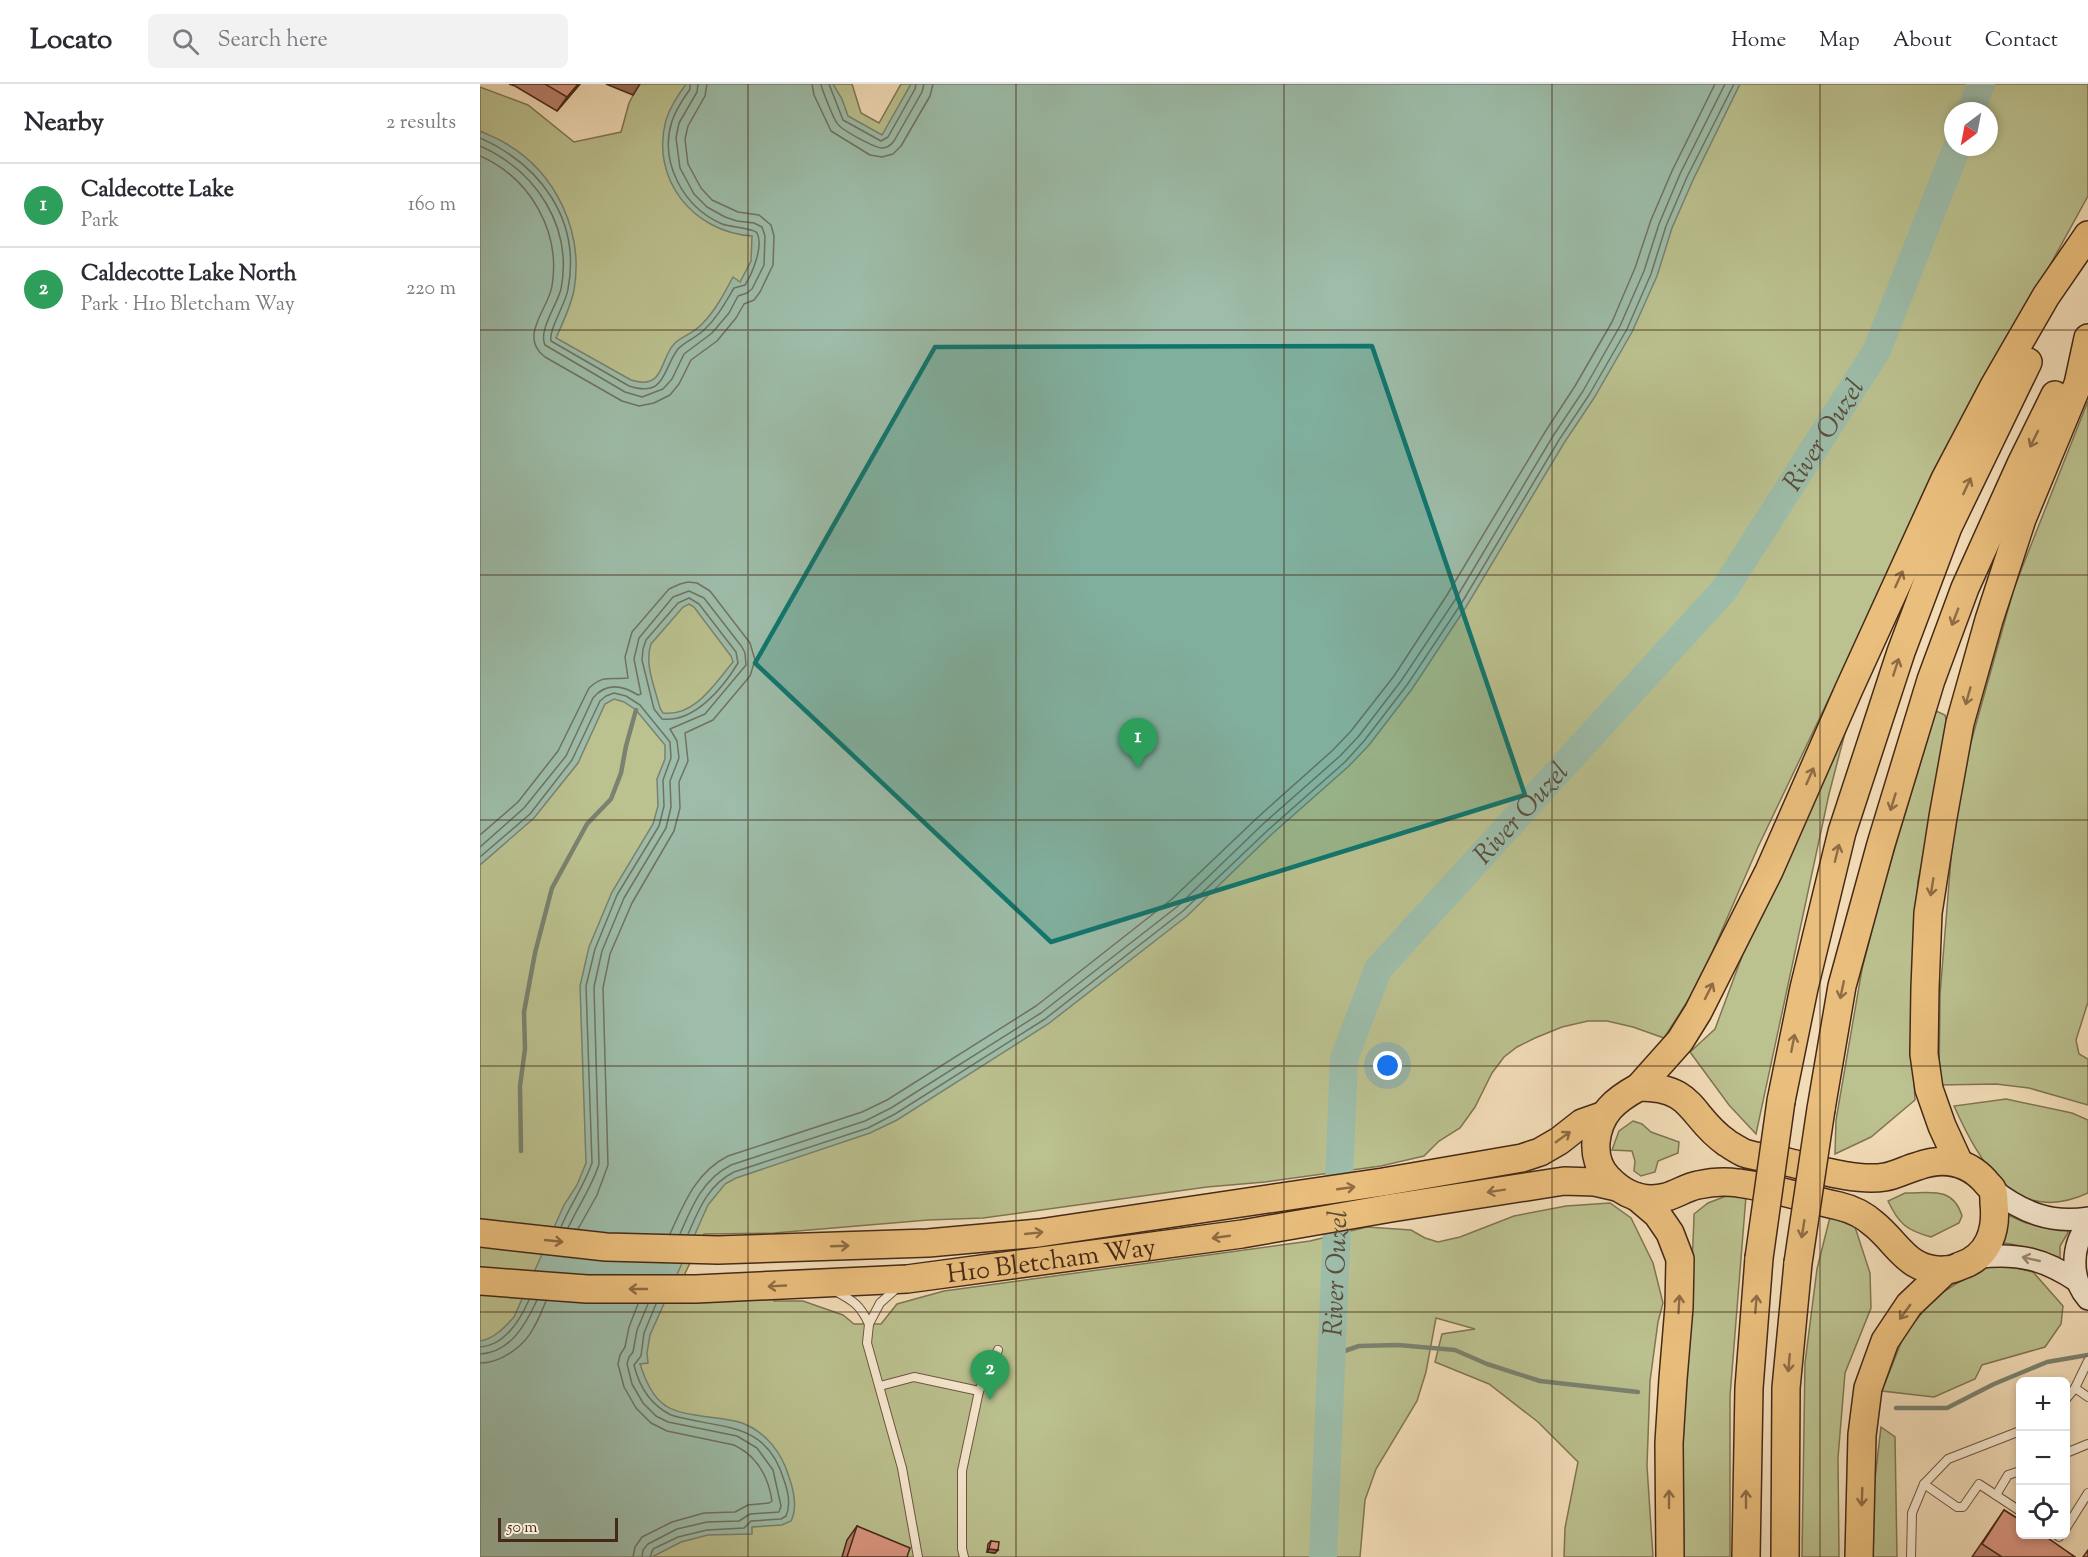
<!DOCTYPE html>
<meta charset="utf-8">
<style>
:root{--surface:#fff;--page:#f2f2f3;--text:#2b2b33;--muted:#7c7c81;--line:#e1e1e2;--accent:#db2777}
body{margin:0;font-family:"Sorts Mill Goudy",serif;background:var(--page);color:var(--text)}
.controls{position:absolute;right:18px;bottom:18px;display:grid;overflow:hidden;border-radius:9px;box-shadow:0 3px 9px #0003}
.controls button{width:54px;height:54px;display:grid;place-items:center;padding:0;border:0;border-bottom:2px solid var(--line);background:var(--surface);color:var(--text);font:30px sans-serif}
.compass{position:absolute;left:1464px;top:18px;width:54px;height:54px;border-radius:50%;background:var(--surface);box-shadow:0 3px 9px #0003;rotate:212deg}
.scale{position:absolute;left:18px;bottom:15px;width:120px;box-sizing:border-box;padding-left:6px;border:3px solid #452918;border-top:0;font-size:16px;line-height:21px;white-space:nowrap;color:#452918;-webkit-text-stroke:4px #f7e9d1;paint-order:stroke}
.you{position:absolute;left:908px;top:982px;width:21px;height:21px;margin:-15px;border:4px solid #fff;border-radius:50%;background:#1a73e8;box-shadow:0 0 0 9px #1a73e833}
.badge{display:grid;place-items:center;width:39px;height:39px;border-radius:50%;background:var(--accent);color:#fff;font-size:20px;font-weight:700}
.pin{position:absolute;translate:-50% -50px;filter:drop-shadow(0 2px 3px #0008)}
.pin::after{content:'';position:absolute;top:32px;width:21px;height:18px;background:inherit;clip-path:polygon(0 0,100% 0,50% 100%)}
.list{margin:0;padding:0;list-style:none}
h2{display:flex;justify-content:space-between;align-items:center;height:78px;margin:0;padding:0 24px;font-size:26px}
h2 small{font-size:20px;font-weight:400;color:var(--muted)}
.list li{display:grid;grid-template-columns:39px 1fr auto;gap:18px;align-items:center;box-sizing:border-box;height:84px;padding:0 24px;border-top:2px solid var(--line)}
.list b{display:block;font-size:22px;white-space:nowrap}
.list p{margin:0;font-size:20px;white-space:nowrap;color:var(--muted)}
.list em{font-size:20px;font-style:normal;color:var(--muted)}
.icon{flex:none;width:33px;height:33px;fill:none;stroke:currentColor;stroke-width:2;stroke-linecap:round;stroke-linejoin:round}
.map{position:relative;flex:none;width:1608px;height:1473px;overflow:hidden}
header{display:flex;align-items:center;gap:36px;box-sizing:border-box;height:84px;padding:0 30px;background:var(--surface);border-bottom:2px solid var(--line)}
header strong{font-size:28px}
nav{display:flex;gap:33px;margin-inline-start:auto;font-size:21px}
.search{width:420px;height:54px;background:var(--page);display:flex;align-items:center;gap:15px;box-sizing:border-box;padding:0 21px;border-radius:9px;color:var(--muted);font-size:22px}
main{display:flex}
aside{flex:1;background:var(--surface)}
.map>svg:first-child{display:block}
.green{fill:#bbc18f;stroke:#807554;stroke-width:1.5;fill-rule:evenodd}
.water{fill:#9dbdaa;stroke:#7a8270;stroke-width:1.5;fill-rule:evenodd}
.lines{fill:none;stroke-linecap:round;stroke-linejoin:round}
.shore{stroke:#717361;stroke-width:1.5}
.stream{stroke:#7a8270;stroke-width:4.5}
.river{stroke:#9dbdaa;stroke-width:28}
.lane-casing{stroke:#705640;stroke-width:10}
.secondary-casing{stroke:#452918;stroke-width:24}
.highway-casing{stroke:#452918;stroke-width:30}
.lane{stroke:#f7e9d1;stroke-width:8}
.secondary{stroke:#f7e9d1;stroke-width:21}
.highway{stroke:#eabe7c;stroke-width:27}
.highway-bridge-casing{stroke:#452918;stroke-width:30;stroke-linecap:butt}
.highway-bridge{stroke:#eabe7c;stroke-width:27}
.wall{fill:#bb816f;stroke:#452918;stroke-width:1.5}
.shaded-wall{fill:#99695a;stroke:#452918;stroke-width:1.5}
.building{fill:#da9681;stroke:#452918;stroke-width:1.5}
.oneway{stroke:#8f6c45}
.oneway2{stroke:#9e8974}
.marked{fill:#0f766e;fill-opacity:0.2;stroke:#0f766e;stroke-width:4.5;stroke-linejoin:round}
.grid{fill:none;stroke:#452918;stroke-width:1.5;stroke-opacity:0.55}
.labels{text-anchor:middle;stroke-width:4.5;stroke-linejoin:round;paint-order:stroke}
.street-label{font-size:26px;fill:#452918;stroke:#f7e9d1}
.water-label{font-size:27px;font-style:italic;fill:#5b4e3c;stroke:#f7e9d1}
</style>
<header>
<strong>Locato</strong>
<div class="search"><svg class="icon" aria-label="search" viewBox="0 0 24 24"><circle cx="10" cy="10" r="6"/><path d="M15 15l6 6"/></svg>Search here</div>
<nav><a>Home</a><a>Map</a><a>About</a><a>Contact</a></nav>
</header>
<main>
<aside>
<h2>Nearby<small>2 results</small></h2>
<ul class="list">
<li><span class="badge" style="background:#2e9e5b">1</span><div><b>Caldecotte Lake</b><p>Park</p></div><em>160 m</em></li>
<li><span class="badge" style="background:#2e9e5b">2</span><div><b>Caldecotte Lake North</b><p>Park · H10 Bletcham Way</p></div><em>220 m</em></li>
</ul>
</aside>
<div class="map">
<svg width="1608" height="1473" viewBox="0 0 1608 1473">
<rect width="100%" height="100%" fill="#f3ddb8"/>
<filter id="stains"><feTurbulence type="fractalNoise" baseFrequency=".00333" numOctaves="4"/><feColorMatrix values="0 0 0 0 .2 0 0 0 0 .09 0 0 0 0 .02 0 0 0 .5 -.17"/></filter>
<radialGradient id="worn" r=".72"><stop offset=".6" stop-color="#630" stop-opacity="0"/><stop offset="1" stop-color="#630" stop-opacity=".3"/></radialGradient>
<g class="green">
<path d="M159,0H372L381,29L399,39L421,0H1608V112L1464,374L1278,763L1219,899L1184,954L1153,943L1127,937H1108L1082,943L1055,954L1037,963L1024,973L1012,989L995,1023L980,1044L959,1057L944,1072L901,1082L785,1098L727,1103L503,1134L448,1136L294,1149L224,1150L198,1204L289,1202L294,1217H323L363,1231L374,1240H401L417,1220L464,1207L830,1157L887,1143L931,1146L945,1154L958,1158L980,1153L1034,1132L1086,1122L1130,1119L1151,1134L1173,1179L1183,1219L1178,1238L1170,1297L1167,1382L1173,1473H1084L1085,1444L1098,1378L1058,1338L1009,1300L955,1278L962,1250L995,1245L956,1234L946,1288L937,1317L896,1385L885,1416L880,1473H0V3L48,21L94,58L141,48L149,19ZM1473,27H1509V63H1473Z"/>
<path d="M1608,317V918L1596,956L1599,970L1608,975V1021L1549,1004L1516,1000L1459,1001L1460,911L1476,712L1534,504Z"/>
<path d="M1371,626L1349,710L1276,1050L1249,1021L1210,968L1235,945L1277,832Z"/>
<path d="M1456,627L1465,631L1470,651L1438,797L1431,931L1435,1016L1391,1053L1355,1070L1356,1036L1382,885L1402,807Z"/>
<path d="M1526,1015L1592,1029L1608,1036V1109C1535,1143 1500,1079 1474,1022Z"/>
<path d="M1153,1037L1162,1040L1171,1048L1199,1058L1198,1069L1178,1077L1175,1088L1161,1092L1154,1087L1155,1077L1152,1067L1132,1066L1139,1047Z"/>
<path d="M1425,1109C1450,1109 1473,1102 1482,1132L1479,1139L1451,1153C1426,1146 1419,1140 1408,1117Z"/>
<path d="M1249,1111L1266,1112L1250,1312V1473H1204C1203,1408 1202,1342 1206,1276C1208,1228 1213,1179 1214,1130L1228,1119Z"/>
<path d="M1519,1127L1546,1139L1589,1147L1580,1162V1178C1556,1166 1541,1160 1514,1158Z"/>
<path d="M1350,1133L1375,1143L1390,1189L1391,1224L1365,1289L1358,1374L1359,1473H1322L1325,1279L1337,1185Z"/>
<path d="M1501,1180L1536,1184L1553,1188L1583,1222L1581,1240L1565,1263L1502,1281L1495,1295L1454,1313L1402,1307L1424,1251L1454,1214L1479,1198Z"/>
<path d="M1401,1343L1415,1353L1417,1473H1391L1393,1412Z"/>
</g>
<path class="water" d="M206,0H353L362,15L368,32L402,51L431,0H1260L1213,96L1192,144L1177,192L1152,248L1114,314L1084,359L986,523L932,605L889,661L869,682L792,750L707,832L568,940L417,1036L390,1049L256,1094L245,1100L228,1121L170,1251L167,1269L168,1279L160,1280C165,1295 172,1313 186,1322C196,1329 210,1330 221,1332C234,1334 250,1335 262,1339C286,1348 302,1369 309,1393C314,1407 318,1423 311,1437L302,1441L272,1443V1450L228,1451L201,1458L172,1473H0V1257C14,1255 25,1243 34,1233L84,1121L97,1101L106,1079L100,902L109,863L132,808L173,740L178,722L177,695L185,675V661L156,626L144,618L134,615L125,620L98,679L54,734L0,781V47C8,51 18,54 25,59C76,88 104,148 94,206C91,222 83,238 76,254L151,296C186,307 179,274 195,259C203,252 214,249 222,240C235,227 244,210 253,193L260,198L271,177L272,152C213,148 170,95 186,36C190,23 198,11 206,0ZM209,520L214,523L251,572L253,578C235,599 215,633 183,629L180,624C175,604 164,580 171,560L203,523Z"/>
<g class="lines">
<g class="shore">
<path d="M332,0L334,11L351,47L390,71L402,73L413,70L421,62L450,12L453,0"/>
<path d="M341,0C341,3 354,36 357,39C361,46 395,64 402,64C407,64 411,61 414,57L442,8L444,0"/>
<path d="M349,0L363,36L401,57L408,53L435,5L436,0"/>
<path d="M0,54C61,81 101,136 88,205C86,219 68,247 71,257L149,302C186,314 182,286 198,265C204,258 217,253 224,246C237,234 245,219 254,204L265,201C272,190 284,162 277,149C274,144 249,143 242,140C203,123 179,78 192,37C196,25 203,15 210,5V0"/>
<path d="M0,62C56,87 93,142 81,205C77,221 58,247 65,261L145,308L162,313L183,305L192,295L204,270L232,249L249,229L258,212L267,209L272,205L284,181L285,152L282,143L274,139L257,137L245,133L227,123L214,110L200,84L196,54L199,39L217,8L218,0"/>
<path d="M0,72C50,94 81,147 72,202C69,219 56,233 54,250C53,260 57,267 65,273L142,317L159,322L174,319L190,311L199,300L211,276L237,257L256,234L264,220L274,216L280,208L293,181L294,152L291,141L279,131L258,128L232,116L221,104L208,80L205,55L208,42L225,12L227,0"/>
<path d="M209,514L219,520L256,568L258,579C243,604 214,639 182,635L174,625L162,576L163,565L166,556L198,519Z"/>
<path d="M0,751L38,718L78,667L109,604C124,590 131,596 148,594L145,573L152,548L189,505L200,500L208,498L217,499L230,507L270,559L275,576L270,592L233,636L205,649L208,677L199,698L200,724L194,747L152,819L130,870L123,904L128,1081L117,1111L98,1145"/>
<path d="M0,763L44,724L86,672L113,614C126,598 142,601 158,611L161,610L154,575L159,554L193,513L209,507L224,514L262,563L265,569L266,581L225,630L190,645L197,657L199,674L190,697L191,723L186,744L144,814L122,867L114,903L119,1080C112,1103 98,1122 88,1144"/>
<path d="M0,773L50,730L92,676L120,617L126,612L134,609L146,612L160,621L190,658L191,674L183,696L184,722L179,742L137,811L115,865L106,902L112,1079C104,1102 90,1121 81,1143"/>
<path d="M190,1150C204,1119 216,1088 248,1072L382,1028L407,1016L556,922L692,815L777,734L853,666L871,647L914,592L967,511L1065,348L1095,302L1132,238L1155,184L1171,136L1192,87L1235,0"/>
<path d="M200,1150C212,1122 223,1095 251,1081L385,1037L411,1024L561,929L698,822L783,740L860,672L878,653L921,597L975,516L1073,352L1103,307L1140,242L1164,187L1179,140L1200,90L1245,0"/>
<path d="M208,1150C219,1125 228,1101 254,1088L388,1044L415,1030L565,935L703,827L788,746L865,678L884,657L927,601L981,520L1079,356L1109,311L1147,245L1171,190L1186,142L1207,93L1254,0"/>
<path d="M0,1263C25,1262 40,1236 49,1216"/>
<path d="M0,1270C30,1269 46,1240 57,1216"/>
<path d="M0,1279C21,1279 45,1262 54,1243C59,1235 62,1226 66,1217"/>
<path d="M153,1473L155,1463L162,1453L192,1438L224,1429L255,1428L268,1421L289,1419L292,1417C288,1391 277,1372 254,1361L187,1347L171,1339L156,1324L144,1303L138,1280L140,1271L145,1263L149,1243L158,1220"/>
<path d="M162,1473L163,1466L168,1460L197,1445L227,1438L259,1437L270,1430L299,1428L301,1422L293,1386L277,1364L257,1352L188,1338L176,1332L163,1319L152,1300L147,1280L149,1273L153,1268L157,1246L168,1220"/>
<path d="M170,1473L173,1465L198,1453L227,1446L264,1444L271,1437L301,1435L306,1432C311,1421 308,1407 304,1396C286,1335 240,1346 191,1331C171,1321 159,1302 154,1281L161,1272L164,1249L176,1220"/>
</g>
<g class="stream">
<path d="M41,1067L40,1002L45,965L44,928L55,869L72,804L107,740L131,715L141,689L146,662L156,626"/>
<path d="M853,1271L879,1262L918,1261L975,1266L1007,1280L1060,1297L1158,1308"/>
<path d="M1416,1324H1467L1514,1300L1567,1278L1608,1271"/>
</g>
<g class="river">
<path d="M1491,27L1501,0"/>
<path id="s1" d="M843,1473L864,975L898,885L1244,506L1397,266L1477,63"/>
</g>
<g class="lane-casing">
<g id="lane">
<path d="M355,1207C374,1217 380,1221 389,1240L400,1219L417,1204"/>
<path d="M389,1240L387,1259L422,1384L438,1473"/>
<path d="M400,1302L434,1293L499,1307"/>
<path d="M1595,1304L1608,1313"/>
<path d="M1586,1315L1595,1304L1608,1277"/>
<path d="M1586,1369L1608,1360"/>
<path d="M1444,1400L1477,1423H1483L1499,1400L1540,1427"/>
<path d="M1516,1411L1528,1391L1540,1387"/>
<path d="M1586,1444L1608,1409"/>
<path d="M1576,1450L1579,1453L1581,1450"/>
<path d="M484,1473L482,1465V1387L499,1307L518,1266"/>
<path d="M1431,1473L1432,1429L1444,1400L1468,1375L1540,1347"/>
</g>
</g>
<g class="secondary-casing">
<g id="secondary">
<path d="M1512,1105C1542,1128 1570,1140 1608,1134"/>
<path d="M1608,1141C1591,1161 1590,1195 1608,1215"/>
<path d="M1500,1173C1539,1169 1564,1175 1597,1197"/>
</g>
</g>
<g class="highway-casing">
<g id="highway">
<path d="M1159,1003C1216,1003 1209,1033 1247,1059C1252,1062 1258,1066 1264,1069C1276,1073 1290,1074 1303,1077C1333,1084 1375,1098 1405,1093C1416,1091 1427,1085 1438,1082C1463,1073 1487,1077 1505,1097C1507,1100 1510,1102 1512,1105C1514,1108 1514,1115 1514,1119C1517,1146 1509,1173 1480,1182C1476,1184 1470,1186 1466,1186C1428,1189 1418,1159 1394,1140C1384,1131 1372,1125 1359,1122C1326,1115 1291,1103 1258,1099C1245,1097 1231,1098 1218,1101C1207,1103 1197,1110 1186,1113C1163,1119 1143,1110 1128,1094C1119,1085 1115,1071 1116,1058C1119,1029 1135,1016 1159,1003Z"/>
<path d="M1159,1003L1200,957L1218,928L1289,787L1369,605L1465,395L1514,302L1566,212L1608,151"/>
<path d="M1301,1017L1324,904L1362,748L1421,568L1468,443L1548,278"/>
<path d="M1341,1025L1362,902L1401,760L1451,596L1485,504L1541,380L1575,311"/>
<path d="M1479,1079L1462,1042L1449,1005L1444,970L1445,904L1448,829L1463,733L1480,639L1509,536L1542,435L1598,300L1608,254"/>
<path d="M1157,1113L1177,1130L1190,1149L1200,1175L1199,1223L1193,1295L1189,1359L1190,1473"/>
<path d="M0,1149L126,1163L238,1166L448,1159L559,1149L903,1098L1042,1074L1060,1068L1079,1057L1102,1039L1122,1032"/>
<path id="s2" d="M0,1197L107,1205H216L427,1195L762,1150L911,1124L1084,1097L1115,1098L1137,1103"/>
<path d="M1266,1473L1269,1304L1279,1174"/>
<path d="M1305,1473L1306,1304L1318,1179"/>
<path d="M1379,1473L1382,1351L1388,1304L1405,1257L1429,1221L1466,1186"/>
</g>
</g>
<use href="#lane" class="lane"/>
<use href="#secondary" class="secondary"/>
<use href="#highway" class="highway"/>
<g class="highway-bridge-casing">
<g id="highway-bridge">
<path d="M1279,1174L1301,1017"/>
<path d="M1318,1179L1341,1025"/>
</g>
</g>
<use href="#highway-bridge" class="highway-bridge"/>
</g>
<g class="wall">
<path d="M29,0H100L77,27L35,2Z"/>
<path d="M1524,1426L1595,1473H1492Z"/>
<path d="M377,1442L427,1473H362L367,1456Z"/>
<path d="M511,1457L518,1466L515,1469L507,1468L508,1460Z"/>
</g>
<g class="shaded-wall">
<path d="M98,0H100L77,27L87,13Z"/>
<path d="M126,0H160L153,11Z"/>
<path d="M509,1465L518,1466L515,1469L507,1468Z"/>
</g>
<g class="building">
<path d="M65,0H98L87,13Z"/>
<path d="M1524,1426L1540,1436V1450H1562L1595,1473H1522L1502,1460Z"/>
<path d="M377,1442L430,1464L427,1473H367Z"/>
<path d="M511,1457L519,1458L518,1466L509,1465Z"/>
<path d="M1608,1466V1473H1603Z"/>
</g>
<defs><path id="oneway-shaft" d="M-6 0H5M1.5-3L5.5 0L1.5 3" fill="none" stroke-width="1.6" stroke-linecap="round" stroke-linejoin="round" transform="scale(1.5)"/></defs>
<g class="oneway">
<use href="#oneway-shaft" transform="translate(1554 355) rotate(116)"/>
<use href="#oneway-shaft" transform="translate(1487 402) rotate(-65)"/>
<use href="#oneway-shaft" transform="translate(1419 495) rotate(-65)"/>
<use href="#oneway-shaft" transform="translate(1475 533) rotate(111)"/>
<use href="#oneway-shaft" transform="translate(1416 583) rotate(-72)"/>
<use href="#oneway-shaft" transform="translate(1488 612) rotate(106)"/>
<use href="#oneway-shaft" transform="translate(1330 692) rotate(-66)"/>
<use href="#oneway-shaft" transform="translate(1413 718) rotate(107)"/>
<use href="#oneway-shaft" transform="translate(1357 769) rotate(-76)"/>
<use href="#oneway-shaft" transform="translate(1452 803) rotate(99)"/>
<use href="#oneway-shaft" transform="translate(1362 906) rotate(102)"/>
<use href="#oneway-shaft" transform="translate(1229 907) rotate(-63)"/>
<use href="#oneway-shaft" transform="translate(1313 959) rotate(-79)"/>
<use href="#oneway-shaft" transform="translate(1083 1053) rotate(-36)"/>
<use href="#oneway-shaft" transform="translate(866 1104) rotate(-8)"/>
<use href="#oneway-shaft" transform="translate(1016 1107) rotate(171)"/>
<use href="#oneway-shaft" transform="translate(1323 1145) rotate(99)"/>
<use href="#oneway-shaft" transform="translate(554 1149) rotate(-6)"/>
<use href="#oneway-shaft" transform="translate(741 1153) rotate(172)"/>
<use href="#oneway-shaft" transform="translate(74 1157) rotate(6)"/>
<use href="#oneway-shaft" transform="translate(360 1162) rotate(-2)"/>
<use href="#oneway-shaft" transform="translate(297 1202) rotate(177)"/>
<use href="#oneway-shaft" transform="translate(158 1205) rotate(180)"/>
<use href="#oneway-shaft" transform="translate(1199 1220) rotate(-87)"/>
<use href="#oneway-shaft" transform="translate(1276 1220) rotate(-85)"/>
<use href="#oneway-shaft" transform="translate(1425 1228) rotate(126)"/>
<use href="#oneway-shaft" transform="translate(1309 1279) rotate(95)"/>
<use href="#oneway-shaft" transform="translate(1382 1413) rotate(92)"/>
<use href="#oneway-shaft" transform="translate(1189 1415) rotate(-90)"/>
<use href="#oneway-shaft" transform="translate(1266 1415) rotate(-90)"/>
</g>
<use class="oneway2" href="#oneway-shaft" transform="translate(1551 1175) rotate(-167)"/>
<path class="marked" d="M892,262L1045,711L571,858L275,579L455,263Z"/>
<path class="grid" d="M268,0V1473M536,0V1473M804,0V1473M1072,0V1473M1340,0V1473M0,246H1608M0,491H1608M0,736H1608M0,982H1608M0,1228H1608"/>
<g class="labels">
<g class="street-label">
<text dy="9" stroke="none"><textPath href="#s2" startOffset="573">H10 Bletcham Way</textPath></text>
</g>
<g class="water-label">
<text dy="9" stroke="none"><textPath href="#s1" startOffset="1292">River Ouzel</textPath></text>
<text dy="9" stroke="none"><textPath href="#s1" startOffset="806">River Ouzel</textPath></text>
<text dy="9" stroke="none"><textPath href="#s1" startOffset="284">River Ouzel</textPath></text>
</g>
</g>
<rect width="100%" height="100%" filter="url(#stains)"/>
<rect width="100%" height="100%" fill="url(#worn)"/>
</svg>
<div class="controls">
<button>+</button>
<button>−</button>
<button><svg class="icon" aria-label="locate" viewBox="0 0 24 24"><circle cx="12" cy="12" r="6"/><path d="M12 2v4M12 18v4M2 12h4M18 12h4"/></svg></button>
</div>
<svg class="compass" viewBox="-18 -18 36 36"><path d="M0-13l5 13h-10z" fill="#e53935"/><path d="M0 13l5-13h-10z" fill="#7c7c81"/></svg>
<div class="scale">50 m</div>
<div class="you"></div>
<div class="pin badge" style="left:658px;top:684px;background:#2e9e5b">1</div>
<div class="pin badge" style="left:510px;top:1316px;background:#2e9e5b">2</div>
</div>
</main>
